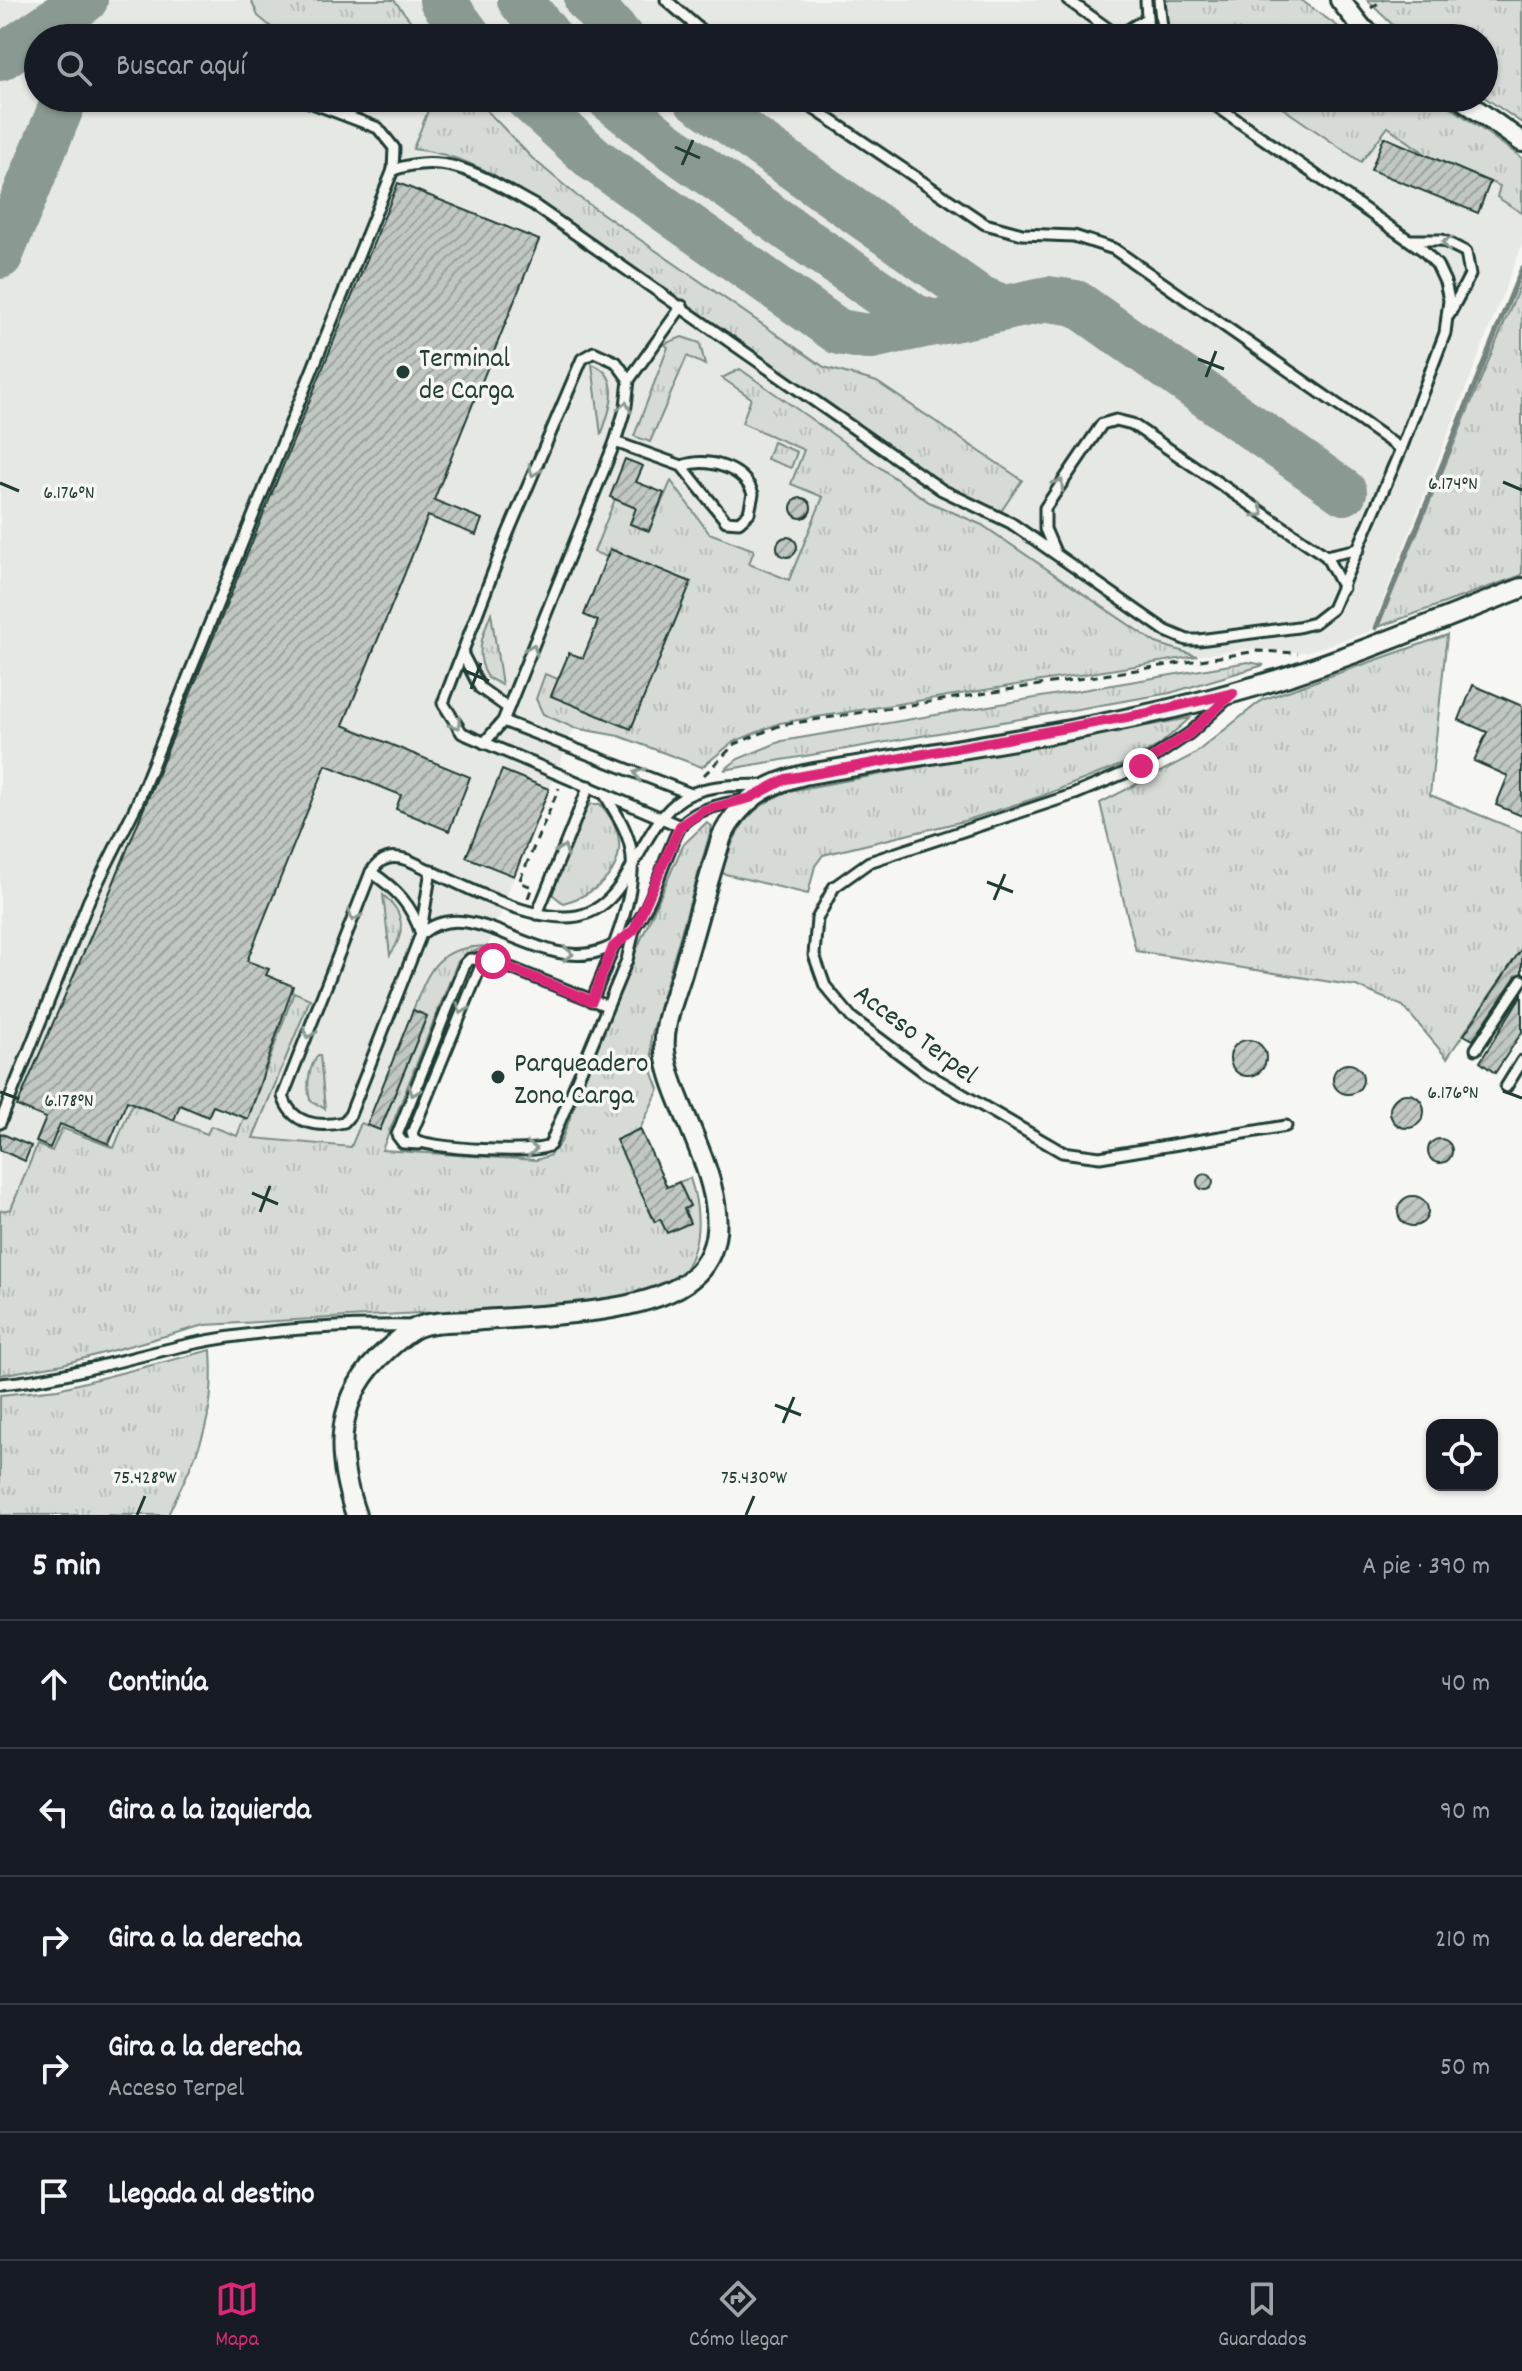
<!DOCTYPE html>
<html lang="es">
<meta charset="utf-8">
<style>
:root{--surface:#171b24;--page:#242831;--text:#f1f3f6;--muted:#9ea1a6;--line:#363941;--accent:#db2777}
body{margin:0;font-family:Dekko,sans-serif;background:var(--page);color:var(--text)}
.controls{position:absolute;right:24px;bottom:24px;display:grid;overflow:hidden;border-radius:16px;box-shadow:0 2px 6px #0004}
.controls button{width:72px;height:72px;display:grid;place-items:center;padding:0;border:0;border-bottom:2px solid var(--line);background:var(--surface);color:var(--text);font:40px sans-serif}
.stop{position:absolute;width:24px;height:24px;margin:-18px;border:6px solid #db2777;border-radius:50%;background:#fff}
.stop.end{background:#db2777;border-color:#fff;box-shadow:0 2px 8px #0008}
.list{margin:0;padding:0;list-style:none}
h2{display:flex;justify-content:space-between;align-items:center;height:104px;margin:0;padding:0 32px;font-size:34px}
h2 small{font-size:26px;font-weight:400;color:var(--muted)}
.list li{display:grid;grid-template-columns:52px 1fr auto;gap:24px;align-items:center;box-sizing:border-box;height:128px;padding:0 32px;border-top:2px solid var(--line)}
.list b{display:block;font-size:30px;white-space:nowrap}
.list p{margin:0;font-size:26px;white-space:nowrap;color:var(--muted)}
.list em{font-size:26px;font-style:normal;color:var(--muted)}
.icon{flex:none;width:44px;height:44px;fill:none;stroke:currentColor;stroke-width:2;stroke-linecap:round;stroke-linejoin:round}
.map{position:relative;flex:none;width:1522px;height:1515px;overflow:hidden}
.search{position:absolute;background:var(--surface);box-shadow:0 2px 6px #0004;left:24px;right:24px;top:24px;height:88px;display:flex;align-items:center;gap:20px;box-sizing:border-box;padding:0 28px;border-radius:44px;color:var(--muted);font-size:30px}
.sheet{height:744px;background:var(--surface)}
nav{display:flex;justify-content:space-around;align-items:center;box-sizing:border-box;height:112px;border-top:2px solid var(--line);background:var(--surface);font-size:22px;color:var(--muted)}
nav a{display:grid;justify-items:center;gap:4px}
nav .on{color:var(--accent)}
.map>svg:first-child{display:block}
.built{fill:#e6e8e4}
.grass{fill:url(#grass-tufts);stroke:#7a8c85;stroke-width:2}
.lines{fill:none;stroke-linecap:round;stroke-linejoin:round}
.stream{stroke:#72847d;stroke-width:5}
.taxiway{stroke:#8a9a93;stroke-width:46}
.building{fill:url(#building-hatch);stroke:#1f3d34;stroke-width:2}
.lane-casing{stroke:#1f3d34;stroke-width:15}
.street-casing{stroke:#1f3d34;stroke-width:24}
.path{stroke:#1f3d34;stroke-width:3;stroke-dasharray:8 6;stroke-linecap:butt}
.lane{stroke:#f6f6f2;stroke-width:9}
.street{stroke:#f6f6f2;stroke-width:18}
.oneway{stroke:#8a9a93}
.route{stroke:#db2777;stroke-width:10}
.ticks{fill:none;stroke:#1f3d34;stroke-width:3}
.poi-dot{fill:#1f3d34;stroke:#f6f6f2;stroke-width:3}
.labels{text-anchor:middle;stroke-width:7;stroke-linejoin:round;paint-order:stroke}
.poi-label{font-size:28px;fill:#1f3d34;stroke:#f6f6f2;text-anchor:start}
.street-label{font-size:28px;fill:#1f3d34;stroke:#f6f6f2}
.ticks-label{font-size:20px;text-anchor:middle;fill:#1f3d34;stroke:#f6f6f2;stroke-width:7;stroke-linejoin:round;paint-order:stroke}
</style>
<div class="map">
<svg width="1522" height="1515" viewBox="0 0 1522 1515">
<defs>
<pattern id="grass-tufts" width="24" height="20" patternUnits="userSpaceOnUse" patternTransform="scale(2)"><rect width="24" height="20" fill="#d6dbd6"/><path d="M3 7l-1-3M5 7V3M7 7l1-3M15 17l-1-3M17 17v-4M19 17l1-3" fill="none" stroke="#b7bdb8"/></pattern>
<pattern id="building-hatch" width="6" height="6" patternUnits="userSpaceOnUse" patternTransform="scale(2)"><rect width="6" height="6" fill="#c1c8c3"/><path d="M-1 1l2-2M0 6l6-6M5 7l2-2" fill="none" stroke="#9ca49f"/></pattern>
</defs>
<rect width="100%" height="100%" fill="#f6f6f2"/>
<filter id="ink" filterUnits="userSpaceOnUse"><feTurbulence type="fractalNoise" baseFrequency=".0125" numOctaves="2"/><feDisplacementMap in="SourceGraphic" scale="16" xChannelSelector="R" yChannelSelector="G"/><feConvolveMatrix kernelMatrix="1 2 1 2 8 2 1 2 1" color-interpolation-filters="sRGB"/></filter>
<g filter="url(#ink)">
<path class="built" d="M0,0H1221L1257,38H38V98H1345L1427,155L1500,186L1498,197L1522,213V245L1371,631L1306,652L1245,649L1128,665L786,621L665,647L631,729L582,709L549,789L501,770L466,856L514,876L488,946L445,954L429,973L449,981L382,1151L0,1222Z"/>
<g class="grass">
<path d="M251,0H394L424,38H284L258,16Z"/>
<path d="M1163,0H1301L1354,38H1181L1169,30Z"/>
<path d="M1367,0H1522V123L1484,97V38H1406Z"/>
<path d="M433,98H475L532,158L577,196L824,367L877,382L1022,480L1000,513L947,488L548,208C504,180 466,154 413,149Z"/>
<path d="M1268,98H1438L1522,158V213L1497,197L1500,186L1427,155L1388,127L1361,162Z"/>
<path d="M1522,280V575L1378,627Z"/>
<path d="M682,337L700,343L705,365L687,356L650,442L634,436L668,347L664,344Z"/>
<path d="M592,364C624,376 610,411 601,435Z"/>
<path d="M740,369L929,502L982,525L1156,643L1197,656L780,723L733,742L702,767L619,736L574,728L543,714L536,699L545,674L558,679L552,696L631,728L690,582L611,549L607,557L594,552L615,499L636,508L630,524L649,531L671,481L709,533L754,550L749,564L789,580L823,497L791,484L804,450L742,423L751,398L722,378Z"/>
<path d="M773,442L797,452L791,468L767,459Z"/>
<path d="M491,613L502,685L488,678C474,655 482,636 491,613Z"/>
<path d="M1447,635L1430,795L1522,832V948L1447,1058L1403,1006L1356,986L1136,951L1100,803L1193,755L1262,700Z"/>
<path d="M1248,662L1264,665L1170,693L724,770L738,759L782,741Z"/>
<path d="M1190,718L1158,746L1126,763L1039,797L964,821L823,855L815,866L808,894L721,873C736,831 744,809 789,791Z"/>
<path d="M592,804H600C640,847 613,890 563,903L552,894L553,886L585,808Z"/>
<path d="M706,823L712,826L651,1037L653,1073L659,1089L640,1129L617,1140L654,1221L690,1206L679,1182L690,1178C705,1223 701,1281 646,1296C631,1300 613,1300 597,1303L205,1325L63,1364L0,1375V1211L11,1209L37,1145L52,1151L62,1128L114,1148L132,1104L207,1134L211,1126L237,1136L244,1118L248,1119L294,992L310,999L253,1138L351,1147L361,1123L380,1130L427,1016L413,1010C430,967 437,947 488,946L465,955L457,963L382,1150L536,1160L549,1156L561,1142L612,1005L683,845Z"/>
<path d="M383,895C405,912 406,933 390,955Z"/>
<path d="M318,1055H320L325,1109L310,1100C306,1084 309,1067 318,1055Z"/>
<path d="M211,1350C216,1424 198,1450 168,1515H0V1395L58,1389Z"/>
</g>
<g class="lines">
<path class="stream" d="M1376,628L1522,268"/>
<g class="taxiway">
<path d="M442,0L470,38"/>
<path d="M520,0L550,38"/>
<path d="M587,0L621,38"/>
<path d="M0,58L85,0"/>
<path d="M527,98L594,159L839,332L867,337L1048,299L1076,303L1344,492"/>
<path d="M609,98L660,139L915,317L935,323"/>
<path d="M695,98L979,298L1002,307"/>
<path d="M0,256L65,98"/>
</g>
</g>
<g class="building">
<path d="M1384,137L1490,182L1478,213L1371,170Z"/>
<path d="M398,183L539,240L434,500L482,519L476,535L428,516L343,725L470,777L449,831L396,809L401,795L326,765L247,961L269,969L266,975L293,986L248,1119L213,1106L208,1117L180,1105L174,1120L127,1101L109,1144L60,1124L50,1148L36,1142L46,1118L17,1106L109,894Z"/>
<path d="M625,459L643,466L636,482L664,493L649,531L630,524L636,508L610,497Z"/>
<circle cx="801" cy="508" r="10"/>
<circle cx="787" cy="547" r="10"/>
<path d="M610,549L691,582L631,729L551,696L569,653L583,658L598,621L584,615Z"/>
<path d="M1473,685L1522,706V816L1496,805L1508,776L1474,761L1487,732L1459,720Z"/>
<path d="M502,770L549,789L514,876L466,857Z"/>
<path d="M1522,948V973L1516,976L1473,1040L1464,1035Z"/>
<path d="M1522,994V1032L1495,1073L1480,1062Z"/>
<path d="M413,1010L427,1016L380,1130L367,1125Z"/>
<circle cx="1248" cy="1058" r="18"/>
<circle cx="1348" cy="1079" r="15"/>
<circle cx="1407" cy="1111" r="17"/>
<path d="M640,1129L667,1187L679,1182L690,1206L684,1209L690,1223L667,1233L660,1219L655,1222L616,1140Z"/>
<path d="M0,1133L31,1146L25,1161L0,1150Z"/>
<circle cx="1440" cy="1151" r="12"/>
<circle cx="1205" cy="1182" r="8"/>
<circle cx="1413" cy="1211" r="15"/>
</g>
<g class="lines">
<g class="lane-casing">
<g id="lane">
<path d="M666,0L710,38"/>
<path d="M1068,0L1121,38"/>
<path d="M1159,0L1163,38"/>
<path d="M1147,18L1148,38"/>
<path d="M1118,36L1147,18L1146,0"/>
<path d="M299,98L378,128L394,148L393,170C448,150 486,179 534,205L942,490L1011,523L1166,631L1187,640H1199L1298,627L1314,623L1332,609L1401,449L1445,333L1449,300L1445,282L1437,265L1423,250L1205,98"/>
<path d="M798,98L985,224L1022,234L1074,236L1114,249L1401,449"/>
<path d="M1410,240H1442L1466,252L1470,275L1449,315"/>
<path d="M629,380L616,362L594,352L582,359L508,533L443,703L462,733L680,826"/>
<path d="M615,442L682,466L726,521L739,522L749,513L753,494C744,467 707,457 682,466"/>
<path d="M1055,552L1045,529V508L1102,424L1116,420L1132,424L1326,556L1359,549"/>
<path d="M1326,556L1343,588"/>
<path d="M462,653L480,688L508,708"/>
<path d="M1227,699L1190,733L1141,766L1075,794L869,862L834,887L817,919L814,955L825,986L852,1018L924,1072L1062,1152L1100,1157L1286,1126"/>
<path d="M503,721L691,794"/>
<path d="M484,743L503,721L615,442L626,406L629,380L682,306"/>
<path d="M747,799C728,804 705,806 689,818C678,825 675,838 670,849C654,887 644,937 600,951C538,972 472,891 421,934L350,1115L344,1122C318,1128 291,1124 283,1096L371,872C381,857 392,855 408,860C453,880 515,916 563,917C632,919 633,829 683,798C708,783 739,786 767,785"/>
<path d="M371,872C396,889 412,905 421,934"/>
<path d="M537,914L589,786"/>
<path d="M421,930L431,870"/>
<path d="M592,1001C608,960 639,894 631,850C627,828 615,812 604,793"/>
<path d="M607,1006L493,961L482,963L412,1133L414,1139C427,1149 538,1155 550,1145L627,960L634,930"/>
<path d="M1476,1049L1522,980"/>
<path d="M1506,1087L1522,1061"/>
<path d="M0,1123L89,900L136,806L393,170"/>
<path d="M419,1144L403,1143L397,1135L465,964L470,959L488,960"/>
<path d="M0,1384C66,1378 126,1358 191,1344C265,1329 339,1325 415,1326"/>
</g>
</g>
<g class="street-casing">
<g id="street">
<path d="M1340,0L1362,28L1376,38"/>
<path d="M1460,98L1522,142"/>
<path d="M356,1515C334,1452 335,1396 387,1350C396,1342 410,1329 421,1326C435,1321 455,1322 470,1321C529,1315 647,1317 692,1278C756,1223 676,1119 666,1058C660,1028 675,998 683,970C696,925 708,880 722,836C741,800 765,784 804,775C946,750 1093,732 1232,693C1331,666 1426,625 1522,588"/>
</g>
</g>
<g class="path">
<path d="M1371,8L1383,0"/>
<path d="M704,775L735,744L781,725L1258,651L1298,653"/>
<path d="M528,898L532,887L519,882L559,788"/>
</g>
<use href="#lane" class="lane"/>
<use href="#street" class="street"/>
</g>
<defs><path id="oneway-chevron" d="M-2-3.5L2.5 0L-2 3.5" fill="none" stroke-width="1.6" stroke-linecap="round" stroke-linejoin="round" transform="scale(2)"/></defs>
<g class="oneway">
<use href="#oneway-chevron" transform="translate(1447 243) rotate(-166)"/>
<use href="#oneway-chevron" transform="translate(625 407) rotate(-78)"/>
<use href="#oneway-chevron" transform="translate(534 471) rotate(113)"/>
<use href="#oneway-chevron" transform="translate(1059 484) rotate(-55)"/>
<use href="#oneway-chevron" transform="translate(1259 512) rotate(34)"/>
<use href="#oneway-chevron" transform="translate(532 649) rotate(-68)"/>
<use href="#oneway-chevron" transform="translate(456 724) rotate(52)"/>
<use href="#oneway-chevron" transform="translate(639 774) rotate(-158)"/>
<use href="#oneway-chevron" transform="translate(563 850) rotate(-68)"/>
<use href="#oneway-chevron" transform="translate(354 916) rotate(111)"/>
<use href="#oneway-chevron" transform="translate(568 954) rotate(5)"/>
<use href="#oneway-chevron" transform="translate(462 1009) rotate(112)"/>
<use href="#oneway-chevron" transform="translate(309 1033) rotate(112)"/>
<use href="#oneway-chevron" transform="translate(414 1091) rotate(112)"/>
<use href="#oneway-chevron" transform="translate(532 1149) rotate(-2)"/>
</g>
</g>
<g class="lines" filter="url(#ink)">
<path class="route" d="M493,961L592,1001L613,947L634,930L680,826L704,810L750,798L786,779L1143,714L1233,693L1190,733L1141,766"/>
</g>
<path class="ticks" d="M675,147L700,158M682,165L693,140M1198,359L1224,369M1206,377L1216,351M1503,482L1522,490M0,483L19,491M463,670L489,681M471,689L481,663M987,882L1013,892M994,900L1005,874M1503,1091L1522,1098M0,1092L19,1099M252,1193L278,1204M260,1212L270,1186M775,1405L801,1415M783,1423L794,1397M137,1515L145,1496M746,1515L754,1496"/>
<g class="poi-dot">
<circle cx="403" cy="372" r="8"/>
<circle cx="498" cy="1077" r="8"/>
</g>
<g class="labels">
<g class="poi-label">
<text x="419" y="366">Terminal<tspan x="419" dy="32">de Carga</tspan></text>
<text x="514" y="1071">Parqueadero<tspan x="514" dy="32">Zona Carga</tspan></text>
</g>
<g class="street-label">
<text transform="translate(917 1032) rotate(37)" y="10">Acceso Terpel</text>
</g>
</g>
<g class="ticks-label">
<text x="1453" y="489">6.174°N</text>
<text x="69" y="498">6.176°N</text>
<text x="1453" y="1098">6.176°N</text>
<text x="69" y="1106">6.178°N</text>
<text x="145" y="1483">75.428°W</text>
<text x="754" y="1483">75.430°W</text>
</g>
</svg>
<div class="controls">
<button><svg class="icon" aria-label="locate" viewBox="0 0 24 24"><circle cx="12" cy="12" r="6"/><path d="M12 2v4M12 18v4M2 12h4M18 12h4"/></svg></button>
</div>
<div class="stop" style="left:493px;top:961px"></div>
<div class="stop end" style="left:1141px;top:766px"></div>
<div class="search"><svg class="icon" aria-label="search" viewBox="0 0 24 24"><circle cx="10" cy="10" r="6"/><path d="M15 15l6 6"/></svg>Buscar aquí</div>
</div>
<section class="sheet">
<h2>5 min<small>A pie · 390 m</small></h2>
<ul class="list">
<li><svg class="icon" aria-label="ahead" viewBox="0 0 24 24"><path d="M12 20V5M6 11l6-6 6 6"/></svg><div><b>Continúa</b></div><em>40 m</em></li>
<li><svg class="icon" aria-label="left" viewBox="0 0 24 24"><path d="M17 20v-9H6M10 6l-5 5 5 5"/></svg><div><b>Gira a la izquierda</b></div><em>90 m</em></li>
<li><svg class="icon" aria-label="right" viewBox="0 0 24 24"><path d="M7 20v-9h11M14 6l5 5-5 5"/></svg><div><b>Gira a la derecha</b></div><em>210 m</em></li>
<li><svg class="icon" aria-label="right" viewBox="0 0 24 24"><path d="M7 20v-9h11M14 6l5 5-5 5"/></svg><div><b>Gira a la derecha</b><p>Acceso Terpel</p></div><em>50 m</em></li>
<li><svg class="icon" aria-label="arrive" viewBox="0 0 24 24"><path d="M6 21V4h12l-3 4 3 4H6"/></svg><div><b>Llegada al destino</b></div></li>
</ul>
</section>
<nav>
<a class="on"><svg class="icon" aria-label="map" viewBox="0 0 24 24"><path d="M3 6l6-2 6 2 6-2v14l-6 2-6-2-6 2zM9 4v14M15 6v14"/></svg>Mapa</a>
<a><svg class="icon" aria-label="directions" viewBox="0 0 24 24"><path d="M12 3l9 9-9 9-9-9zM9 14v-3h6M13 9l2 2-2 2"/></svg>Cómo llegar</a>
<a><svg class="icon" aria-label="saved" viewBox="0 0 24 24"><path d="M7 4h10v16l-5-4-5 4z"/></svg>Guardados</a>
</nav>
